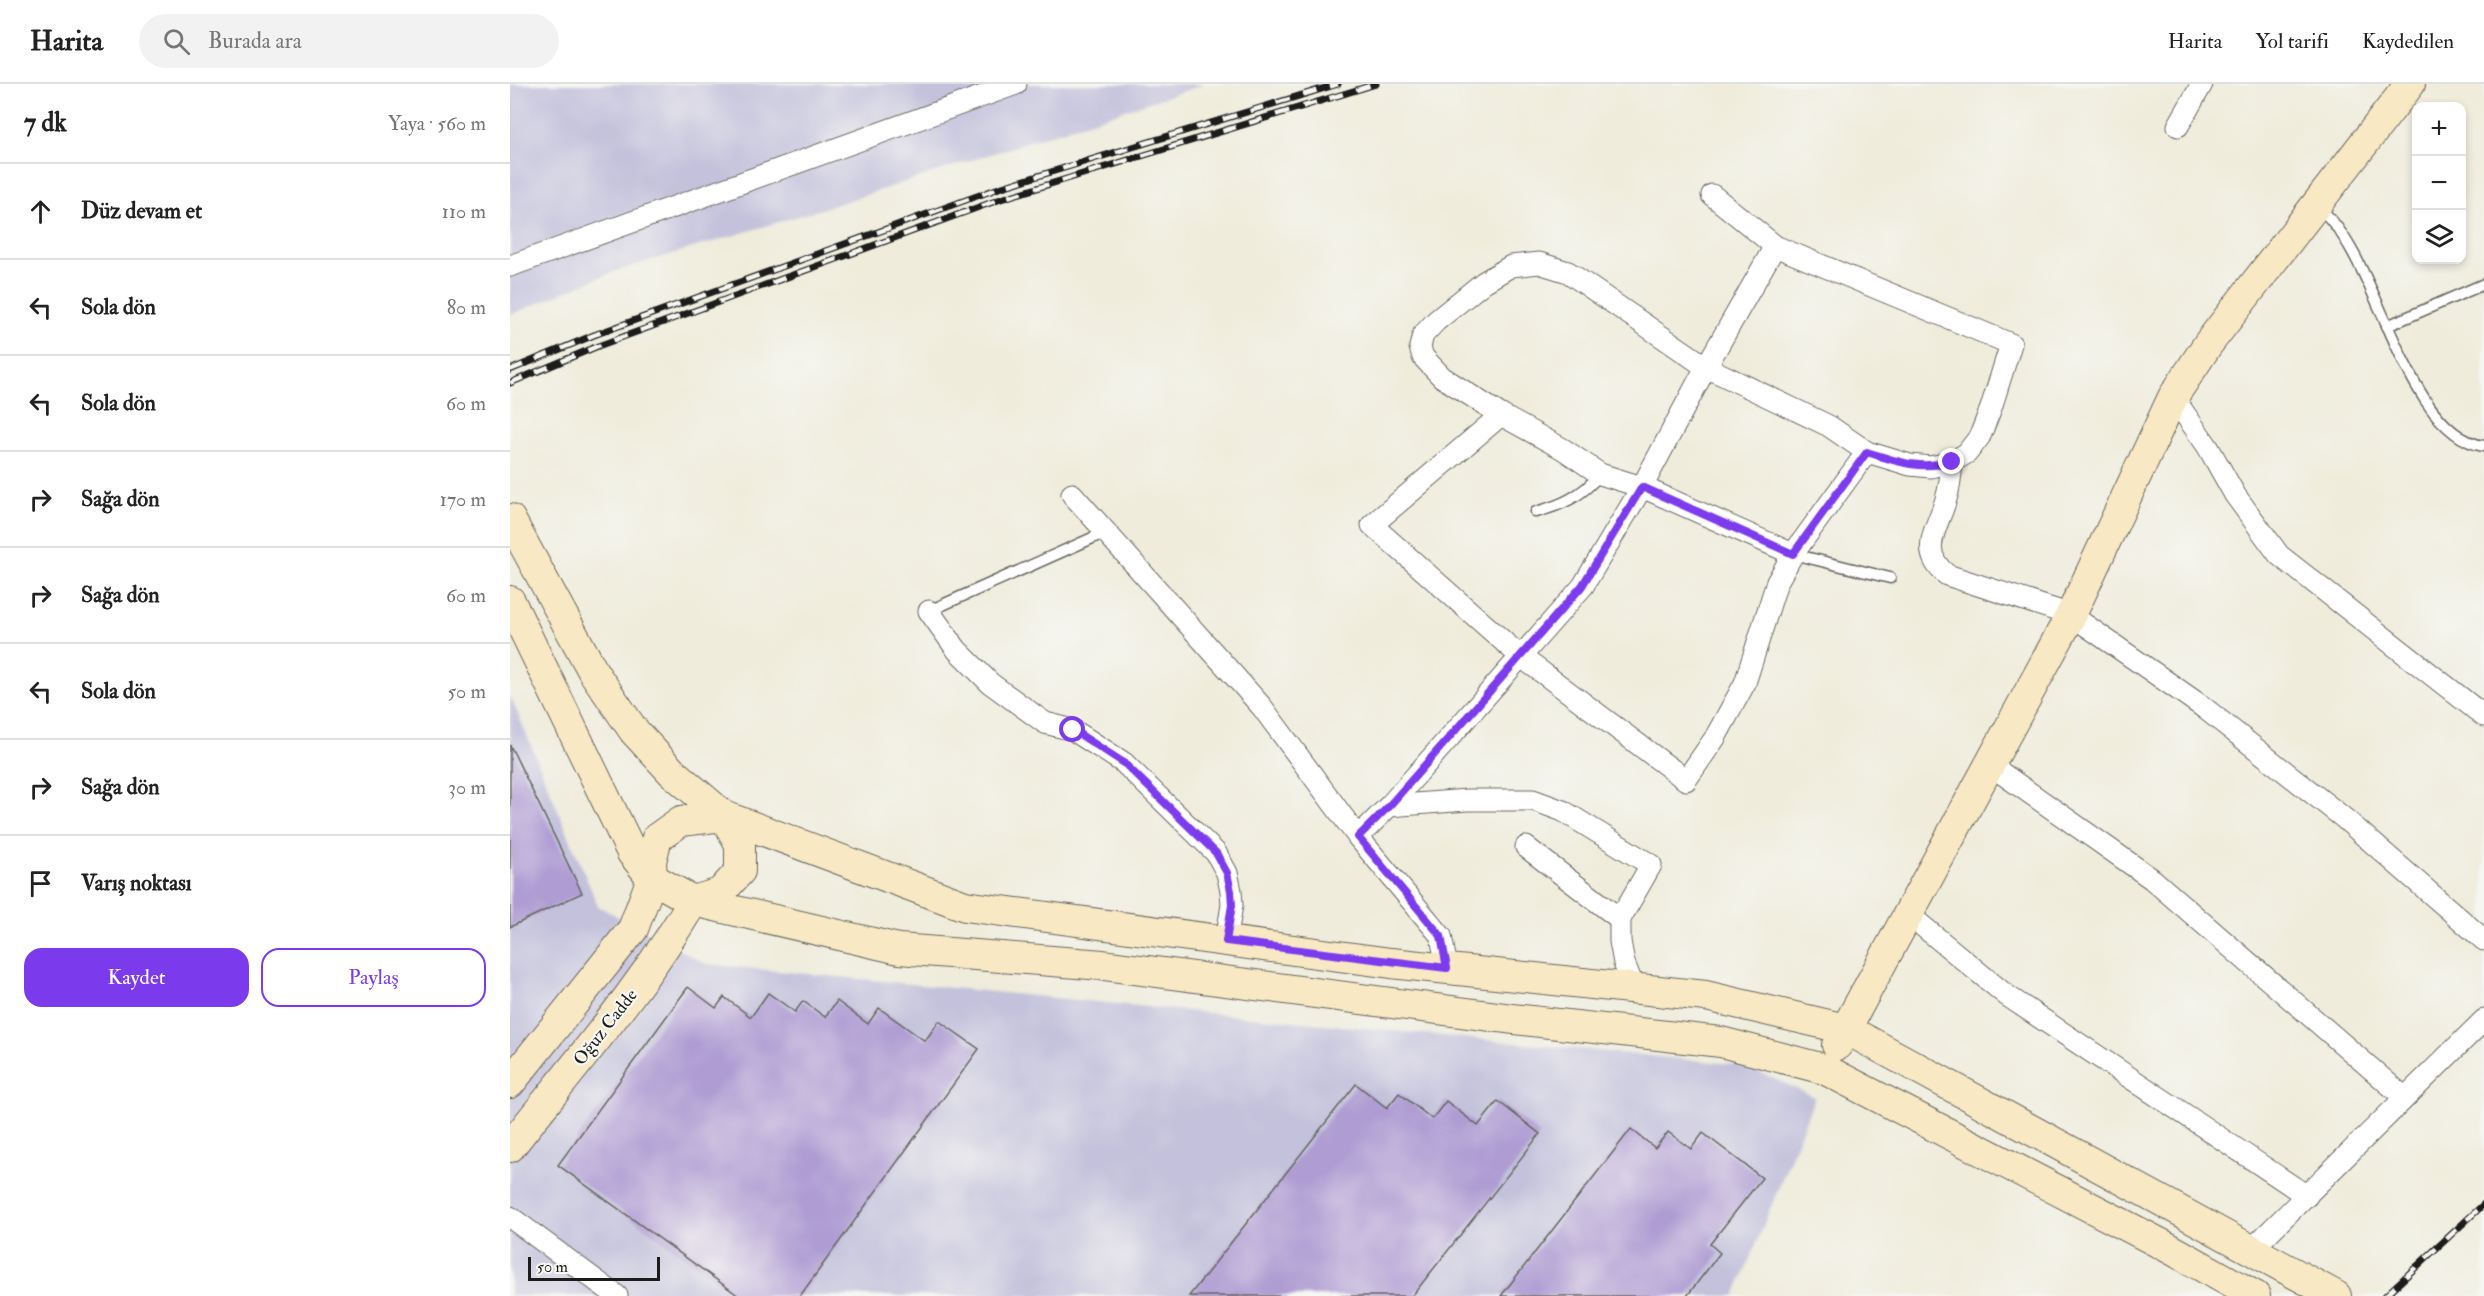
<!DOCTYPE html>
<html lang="tr">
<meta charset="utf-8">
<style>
:root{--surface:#fff;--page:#f2f2f2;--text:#222;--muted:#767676;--line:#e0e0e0;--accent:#7c3aed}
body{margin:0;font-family:"IM FELL Double Pica",serif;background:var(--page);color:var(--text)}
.controls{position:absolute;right:18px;top:18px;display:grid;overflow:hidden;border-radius:12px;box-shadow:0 3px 9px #0003}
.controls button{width:54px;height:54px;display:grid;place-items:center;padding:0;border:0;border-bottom:2px solid var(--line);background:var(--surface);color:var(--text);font:30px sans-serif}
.scale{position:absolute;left:18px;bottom:15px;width:132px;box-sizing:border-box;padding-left:6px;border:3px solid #1c1c1c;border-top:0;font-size:16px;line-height:21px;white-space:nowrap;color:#1c1c1c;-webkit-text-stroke:4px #f6f6f2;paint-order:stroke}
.stop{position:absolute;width:18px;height:18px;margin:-14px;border:4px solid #7c3aed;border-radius:50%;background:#fff}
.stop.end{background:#7c3aed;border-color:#fff;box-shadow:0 2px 6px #0008}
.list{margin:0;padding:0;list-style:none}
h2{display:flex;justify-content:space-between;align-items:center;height:78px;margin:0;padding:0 24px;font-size:26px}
h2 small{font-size:20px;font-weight:400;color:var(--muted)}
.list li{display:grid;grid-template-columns:39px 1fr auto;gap:18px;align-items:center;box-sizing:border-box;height:96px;padding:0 24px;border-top:2px solid var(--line)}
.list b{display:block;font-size:22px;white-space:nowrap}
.list em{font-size:20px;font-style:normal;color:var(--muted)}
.actions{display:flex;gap:12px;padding:18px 24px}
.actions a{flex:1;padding:14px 0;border:2px solid var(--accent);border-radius:18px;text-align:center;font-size:21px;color:var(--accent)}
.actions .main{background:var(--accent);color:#fff}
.icon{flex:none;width:33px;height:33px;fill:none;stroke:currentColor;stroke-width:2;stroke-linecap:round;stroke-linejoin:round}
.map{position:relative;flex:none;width:1974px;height:1212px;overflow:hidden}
header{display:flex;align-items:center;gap:36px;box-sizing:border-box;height:84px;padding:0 30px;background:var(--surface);border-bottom:2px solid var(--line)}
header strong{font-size:28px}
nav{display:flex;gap:33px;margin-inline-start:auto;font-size:21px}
.search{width:420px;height:54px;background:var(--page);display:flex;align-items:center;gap:15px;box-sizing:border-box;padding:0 21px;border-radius:33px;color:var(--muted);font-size:22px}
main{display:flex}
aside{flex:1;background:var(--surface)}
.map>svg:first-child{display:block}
.industrial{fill:#c3c1db}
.building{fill:#af9cd3}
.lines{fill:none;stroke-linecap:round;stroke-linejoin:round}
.lane-casing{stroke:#66655f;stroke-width:13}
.street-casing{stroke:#66655f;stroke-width:23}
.secondary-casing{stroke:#66655f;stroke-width:32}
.lane{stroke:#fff;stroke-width:10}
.street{stroke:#fff;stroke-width:21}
.secondary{stroke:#f8e8c3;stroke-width:30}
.rail-casing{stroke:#1c1c1c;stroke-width:7}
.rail{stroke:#f6f6f2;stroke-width:4.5;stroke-dasharray:14;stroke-linecap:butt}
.route{stroke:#7c3aed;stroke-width:8}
.labels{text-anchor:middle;stroke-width:4.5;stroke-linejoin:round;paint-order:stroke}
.street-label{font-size:18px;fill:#1c1c1c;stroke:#f6f6f2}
</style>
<header>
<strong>Harita</strong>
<div class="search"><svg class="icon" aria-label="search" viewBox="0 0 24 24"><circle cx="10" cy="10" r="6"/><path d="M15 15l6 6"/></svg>Burada ara</div>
<nav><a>Harita</a><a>Yol tarifi</a><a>Kaydedilen</a></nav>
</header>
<main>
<aside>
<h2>7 dk<small>Yaya · 560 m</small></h2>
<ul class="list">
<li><svg class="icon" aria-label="ahead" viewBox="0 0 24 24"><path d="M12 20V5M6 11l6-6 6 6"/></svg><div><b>Düz devam et</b></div><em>110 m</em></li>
<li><svg class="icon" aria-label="left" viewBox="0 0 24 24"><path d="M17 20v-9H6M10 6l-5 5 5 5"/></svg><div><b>Sola dön</b></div><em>80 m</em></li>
<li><svg class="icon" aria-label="left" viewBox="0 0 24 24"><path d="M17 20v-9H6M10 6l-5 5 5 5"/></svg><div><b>Sola dön</b></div><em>60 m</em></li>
<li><svg class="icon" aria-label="right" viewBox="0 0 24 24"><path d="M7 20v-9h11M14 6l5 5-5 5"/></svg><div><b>Sağa dön</b></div><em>170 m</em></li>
<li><svg class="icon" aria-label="right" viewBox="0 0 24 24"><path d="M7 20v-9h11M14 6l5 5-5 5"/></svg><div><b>Sağa dön</b></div><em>60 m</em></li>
<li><svg class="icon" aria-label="left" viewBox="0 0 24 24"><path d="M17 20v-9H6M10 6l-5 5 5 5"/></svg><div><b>Sola dön</b></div><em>50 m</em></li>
<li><svg class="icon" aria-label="right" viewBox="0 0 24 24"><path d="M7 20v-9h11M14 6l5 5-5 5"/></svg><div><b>Sağa dön</b></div><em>30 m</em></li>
<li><svg class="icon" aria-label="arrive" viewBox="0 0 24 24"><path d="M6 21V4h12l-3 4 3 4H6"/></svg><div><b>Varış noktası</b></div></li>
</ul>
<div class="actions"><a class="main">Kaydet</a><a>Paylaş</a></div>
</aside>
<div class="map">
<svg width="1974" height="1212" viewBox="0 0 1974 1212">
<rect width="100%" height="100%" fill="#f6f6f2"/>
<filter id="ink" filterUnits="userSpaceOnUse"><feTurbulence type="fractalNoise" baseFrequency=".0167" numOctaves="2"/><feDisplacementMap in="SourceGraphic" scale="12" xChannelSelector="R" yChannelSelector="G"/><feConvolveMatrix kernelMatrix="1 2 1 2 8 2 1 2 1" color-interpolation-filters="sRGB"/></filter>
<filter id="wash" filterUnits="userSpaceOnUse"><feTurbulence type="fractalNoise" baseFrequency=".008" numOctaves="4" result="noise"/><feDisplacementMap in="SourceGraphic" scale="24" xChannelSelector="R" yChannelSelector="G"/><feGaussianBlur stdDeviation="1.35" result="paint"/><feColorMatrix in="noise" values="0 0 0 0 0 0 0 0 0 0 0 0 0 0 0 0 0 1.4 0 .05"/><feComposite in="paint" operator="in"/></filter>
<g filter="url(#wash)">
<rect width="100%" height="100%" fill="#efecdb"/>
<g class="industrial">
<path d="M0,0H695L328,120L100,189L0,231Z"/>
<path d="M0,611L88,822L196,880L1233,981L1305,1013L1225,1212H0Z"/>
</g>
<g id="blocks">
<g class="building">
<path d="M0,661L72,809L0,843Z"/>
<path d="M178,903L206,924L214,913L241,933L258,909L285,928L293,917L315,933L327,917L358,940L369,924L415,957L429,937L469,965L290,1212H229L48,1081Z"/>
<path d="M846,1000L877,1024L889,1009L922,1035L936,1017L968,1042L988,1017L1030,1050L902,1212H679Z"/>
<path d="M1121,1045L1145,1064L1158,1048L1181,1065L1193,1049L1252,1094L1200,1160L1210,1169L1177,1212H991Z"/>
</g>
</g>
</g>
<g filter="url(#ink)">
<use href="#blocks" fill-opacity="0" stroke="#66655f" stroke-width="1.5"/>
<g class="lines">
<g class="lane-casing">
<g id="lane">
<path d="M1808,123C1870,172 1893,350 1974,362"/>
<path d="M1877,242L1974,200"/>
<path d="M1026,428C1052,421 1072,412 1090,390"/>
<path d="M1283,470L1380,494"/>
<path d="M419,527L596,448"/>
</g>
</g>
<g class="street-casing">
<g id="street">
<path d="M1668,42L1692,0"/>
<path d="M1202,111L1265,162L1501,260L1481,324L1470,352L1457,369L1442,378L1421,383L1400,381L1357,368L1319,342L1196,283L1058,188L1029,179L1001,182L974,198L926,237L913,251L910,263L913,273L932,293L991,331L1053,365L1090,390L1132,403L1283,470"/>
<path d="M0,182L506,0"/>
<path d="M1663,313L1698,363L1725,411L1769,471L1974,632"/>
<path d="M991,331L862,441L1010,572L1176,696L1205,654L1235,599L1267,498L1283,470L1357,368"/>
<path d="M1442,378C1441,391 1440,403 1436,415C1428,444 1407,467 1437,491L1561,531L1693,623L1835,735L1974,856"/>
<path d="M562,410L752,623L848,753L931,852L937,884"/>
<path d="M419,527L447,566L480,599L535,639L563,646L614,679L706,769L717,789L721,807L722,821L716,857"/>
<path d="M1480,681L1642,795L1895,1014"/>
<path d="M879,722L957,716H1023L1053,727L1141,781L1110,835V857L1114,879L1124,904"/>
<path d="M848,753L879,722L1073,502L1132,403L1196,283L1265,162"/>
<path d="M1016,763L1110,835"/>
<path d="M1398,830L1496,911L1797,1112"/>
<path d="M0,1133L107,1212"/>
<path d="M1742,1165L1974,936"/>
</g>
</g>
<g class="secondary-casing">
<g id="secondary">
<path d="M0,435L84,589L124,647L162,688L214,732L230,760V787L210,809L183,817C131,905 63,983 0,1063"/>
<path d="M0,517L122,769L142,794L183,817L389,865L593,881L1003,935L1211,958L1314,985L1659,1164L1745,1212"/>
<path d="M1327,961L1561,531L1663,313L1698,260L1900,0"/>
<path d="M0,999L123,845L142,794L141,777L147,754L171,737L214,732L455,822L881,879L1196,912L1336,945L1826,1212"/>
</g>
</g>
<use href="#lane" class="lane"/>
<use href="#street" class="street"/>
<use href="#secondary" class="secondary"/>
<g class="rail-casing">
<g id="rail">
<path d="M0,286L84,251L489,104L828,0"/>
<path d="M0,299L88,262L491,115L866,0"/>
<path d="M1875,1212L1974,1120"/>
</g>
</g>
<use href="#rail" class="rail"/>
</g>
</g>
<g class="lines" filter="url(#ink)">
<path class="route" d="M563,646L614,679L706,769L717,789L721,807L722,821L716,857L937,884L931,852L848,753L879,722L1072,502L1132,403L1283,470L1357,368C1389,378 1408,386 1442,378"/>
</g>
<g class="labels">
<g class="street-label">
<text transform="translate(95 943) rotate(-52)" y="6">Oğuz Cadde</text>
</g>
</g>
</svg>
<div class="controls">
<button>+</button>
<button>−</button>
<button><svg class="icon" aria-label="layers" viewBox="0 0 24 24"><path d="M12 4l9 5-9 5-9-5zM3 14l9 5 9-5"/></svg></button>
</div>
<div class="scale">50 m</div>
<div class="stop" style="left:563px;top:646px"></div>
<div class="stop end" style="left:1442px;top:378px"></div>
</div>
</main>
